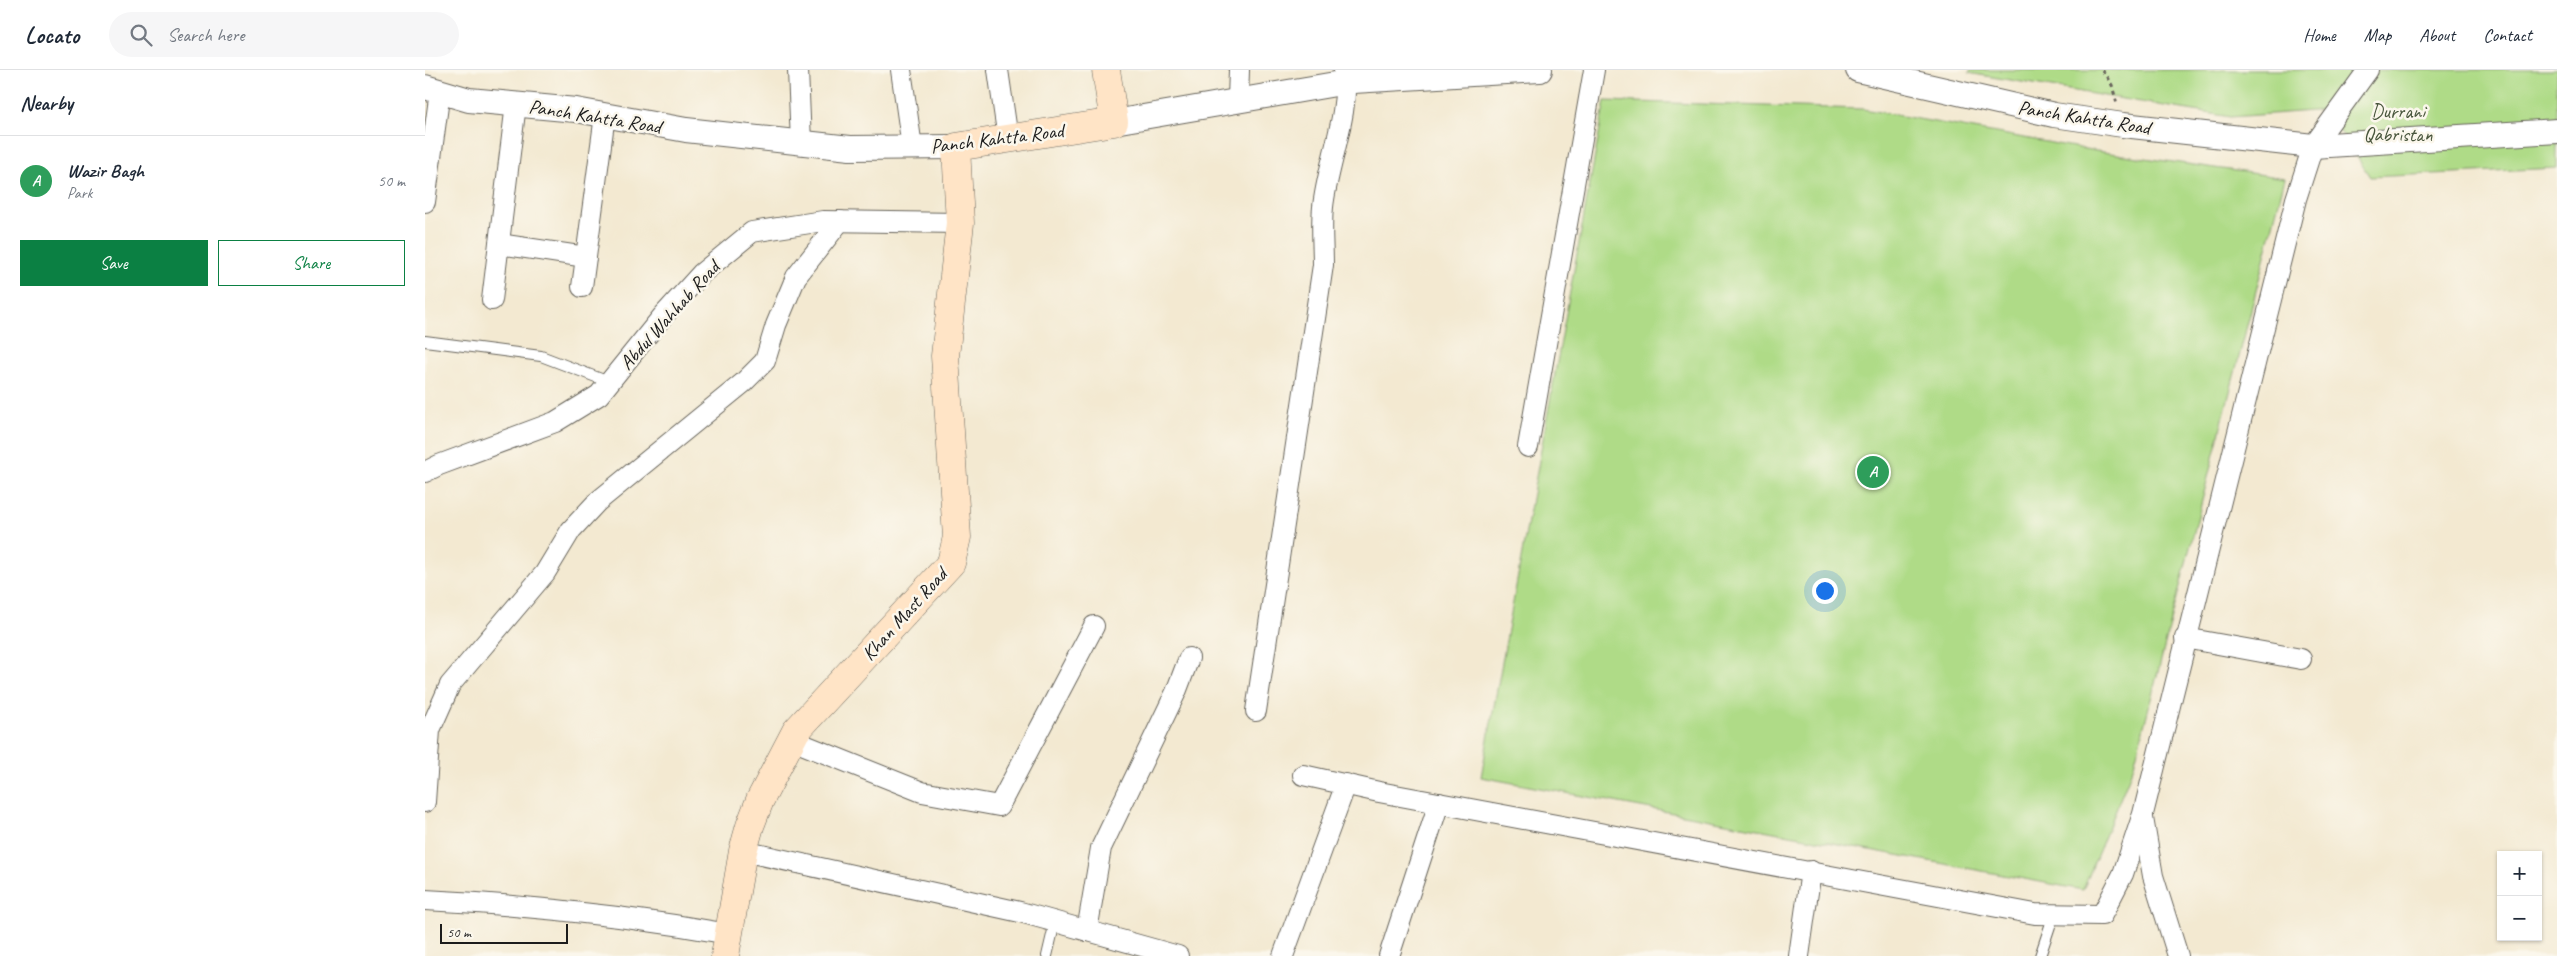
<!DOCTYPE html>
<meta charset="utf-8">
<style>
:root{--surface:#fff;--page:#f6f6f7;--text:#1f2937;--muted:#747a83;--line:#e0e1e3;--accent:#0b8043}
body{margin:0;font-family:Caveat,sans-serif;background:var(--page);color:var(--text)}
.controls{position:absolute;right:15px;bottom:15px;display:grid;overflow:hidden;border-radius:0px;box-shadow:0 1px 4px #0004}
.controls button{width:45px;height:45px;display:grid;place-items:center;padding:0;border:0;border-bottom:1px solid var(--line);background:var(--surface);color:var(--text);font:25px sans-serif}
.scale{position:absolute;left:15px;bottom:12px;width:128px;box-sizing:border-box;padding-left:5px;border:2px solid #1c1c1c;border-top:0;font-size:14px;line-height:18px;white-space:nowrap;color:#1c1c1c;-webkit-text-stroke:4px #fbf7ec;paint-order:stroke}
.you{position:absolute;left:1399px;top:520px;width:18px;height:18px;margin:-12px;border:4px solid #fff;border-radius:50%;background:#1a73e8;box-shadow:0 0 0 8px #1a73e833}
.badge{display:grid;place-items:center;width:32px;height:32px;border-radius:50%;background:var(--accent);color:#fff;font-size:16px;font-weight:700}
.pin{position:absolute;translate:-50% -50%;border:2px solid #fff;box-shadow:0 1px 5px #0006}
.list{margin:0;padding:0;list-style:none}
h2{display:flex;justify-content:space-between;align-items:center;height:65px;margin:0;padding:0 20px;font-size:21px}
h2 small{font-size:16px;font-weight:400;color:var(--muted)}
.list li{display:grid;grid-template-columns:32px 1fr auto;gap:15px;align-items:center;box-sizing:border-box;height:90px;padding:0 20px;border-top:1px solid var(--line)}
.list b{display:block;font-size:19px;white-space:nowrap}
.list p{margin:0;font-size:16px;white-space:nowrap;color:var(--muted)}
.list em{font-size:16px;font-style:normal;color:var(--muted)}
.actions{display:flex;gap:10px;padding:15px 20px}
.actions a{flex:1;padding:11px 0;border:1px solid var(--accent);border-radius:0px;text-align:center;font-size:18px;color:var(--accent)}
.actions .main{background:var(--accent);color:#fff}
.icon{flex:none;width:28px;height:28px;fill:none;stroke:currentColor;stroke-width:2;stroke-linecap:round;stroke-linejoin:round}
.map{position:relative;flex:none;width:2132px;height:886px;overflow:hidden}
header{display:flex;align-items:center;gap:30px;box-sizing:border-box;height:70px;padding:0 25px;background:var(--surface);border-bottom:1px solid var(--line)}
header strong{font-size:24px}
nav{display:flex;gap:28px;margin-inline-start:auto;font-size:18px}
.search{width:350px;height:45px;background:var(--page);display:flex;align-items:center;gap:12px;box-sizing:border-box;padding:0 18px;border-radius:28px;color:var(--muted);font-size:19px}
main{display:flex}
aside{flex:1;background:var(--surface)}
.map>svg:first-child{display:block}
.green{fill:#afdb87;stroke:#667c52}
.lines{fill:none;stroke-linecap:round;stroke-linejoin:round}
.service-casing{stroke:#67645b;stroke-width:12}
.minor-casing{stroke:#67645b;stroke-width:22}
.tertiary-casing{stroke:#67645b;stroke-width:26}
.secondary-casing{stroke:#67645b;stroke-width:29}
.path{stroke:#67645b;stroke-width:3;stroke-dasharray:4 4;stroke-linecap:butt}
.service{stroke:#fff;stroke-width:10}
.minor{stroke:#fff;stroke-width:20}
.tertiary{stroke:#fff;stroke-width:24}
.secondary{stroke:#ffe4c6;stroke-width:28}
.labels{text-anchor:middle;stroke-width:5;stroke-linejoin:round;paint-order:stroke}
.park-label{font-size:20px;fill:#48553c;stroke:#fbf7ec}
.street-label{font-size:20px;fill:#1c1c1c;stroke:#fbf7ec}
</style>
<header>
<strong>Locato</strong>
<div class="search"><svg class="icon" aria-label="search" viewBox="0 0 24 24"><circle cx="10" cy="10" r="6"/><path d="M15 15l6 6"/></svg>Search here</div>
<nav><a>Home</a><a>Map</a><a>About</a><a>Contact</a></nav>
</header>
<main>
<aside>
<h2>Nearby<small></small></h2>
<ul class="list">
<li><span class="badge" style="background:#2e9e5b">A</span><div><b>Wazir Bagh</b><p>Park</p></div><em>50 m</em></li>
</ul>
<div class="actions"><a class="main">Save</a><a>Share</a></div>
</aside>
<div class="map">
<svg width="2132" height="886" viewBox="0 0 2132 886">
<rect width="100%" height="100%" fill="#fbf7ec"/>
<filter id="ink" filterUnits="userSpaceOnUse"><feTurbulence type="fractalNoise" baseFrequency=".02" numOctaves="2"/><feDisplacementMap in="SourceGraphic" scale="10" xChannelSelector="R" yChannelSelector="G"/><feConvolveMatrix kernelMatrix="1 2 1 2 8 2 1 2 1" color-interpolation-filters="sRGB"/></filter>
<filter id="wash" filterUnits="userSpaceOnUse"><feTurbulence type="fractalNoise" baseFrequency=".0096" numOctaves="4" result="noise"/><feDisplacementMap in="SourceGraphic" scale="20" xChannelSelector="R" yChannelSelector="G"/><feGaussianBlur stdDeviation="1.12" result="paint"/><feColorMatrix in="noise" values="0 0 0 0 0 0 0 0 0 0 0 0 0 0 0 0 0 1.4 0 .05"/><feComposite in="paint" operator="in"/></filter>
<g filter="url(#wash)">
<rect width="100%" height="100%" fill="#f3e9d1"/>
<g class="green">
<path d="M1547,0H2132V98L1945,107L1901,40L1805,47L1543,3Z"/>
<path d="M1180,31L1438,39L1671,81L1860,108L1709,695L1658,820L1056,707Z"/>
</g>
</g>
<g filter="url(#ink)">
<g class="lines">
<g class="service-casing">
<g id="service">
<path d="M0,271L116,286L184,312"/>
<path d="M622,886L630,852"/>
<path d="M1615,886L1629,844"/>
</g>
</g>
<g class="minor-casing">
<g id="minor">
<path d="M373,0L376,73"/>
<path d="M476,0L487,77"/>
<path d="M573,0L583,69"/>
<path d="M813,29L814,0"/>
<path d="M0,132L15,21"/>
<path d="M74,174L161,187"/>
<path d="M157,217L180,45"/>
<path d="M67,230L91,34"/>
<path d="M1103,377L1169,0"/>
<path d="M0,402L14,395L130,352L174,325L237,247L277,203L327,162L398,151L535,153"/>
<path d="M1760,568L1876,589"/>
<path d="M831,641L898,195C898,176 896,156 898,137C902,96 926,40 919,0"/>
<path d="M367,670L497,722L574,736L669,556"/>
<path d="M878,705L954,722L1610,844L1677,845L1698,804L1718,744L1871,129L1888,76L1943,0"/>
<path d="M0,732L5,660L25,615L120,503L146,460L172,432L318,313L340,291L351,255L371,207L415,151"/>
<path d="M1718,748L1728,806L1753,886"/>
<path d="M318,781L595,842L753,886"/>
<path d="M0,830C102,835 204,846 304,864"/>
<path d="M662,861L676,778L751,622L764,588"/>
<path d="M858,886L921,714"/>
<path d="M964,886L1014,733"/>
<path d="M1374,886L1386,801"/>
</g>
</g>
<g class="tertiary-casing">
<g id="tertiary">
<path d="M1433,0L1629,45L1698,55L1888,76L2132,61"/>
<path d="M0,17L44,30L151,40L261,60L425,78L531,77"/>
<path d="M689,52L928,11L1115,0"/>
</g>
</g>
<g class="secondary-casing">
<path id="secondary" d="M300,886L318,781L325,756L335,730L371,661L526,493L532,467L520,286L535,153L531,77L689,52L681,0"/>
</g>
<path class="path" d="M1677,0L1687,15L1692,34"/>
<use href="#service" class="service"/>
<use href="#minor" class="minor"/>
<use href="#tertiary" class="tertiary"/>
<use href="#secondary" class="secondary"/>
</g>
</g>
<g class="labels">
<g class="park-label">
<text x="1973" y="48">Durrani<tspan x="1973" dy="23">Qabristan</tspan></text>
</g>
<g class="street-label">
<text transform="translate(170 46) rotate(9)" y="7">Panch Kahtta Road</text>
<text transform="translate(1659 47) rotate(9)" y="7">Panch Kahtta Road</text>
<text transform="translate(572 68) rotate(-7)" y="7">Panch Kahtta Road</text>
<text transform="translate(244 245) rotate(-48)" y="7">Abdul Wahhab Road</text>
<text transform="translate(479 544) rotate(-48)" y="7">Khan Mast Road</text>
</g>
</g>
</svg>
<div class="controls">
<button>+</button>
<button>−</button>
</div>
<div class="scale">50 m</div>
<div class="you"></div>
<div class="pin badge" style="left:1448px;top:402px;background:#2e9e5b">A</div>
</div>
</main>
